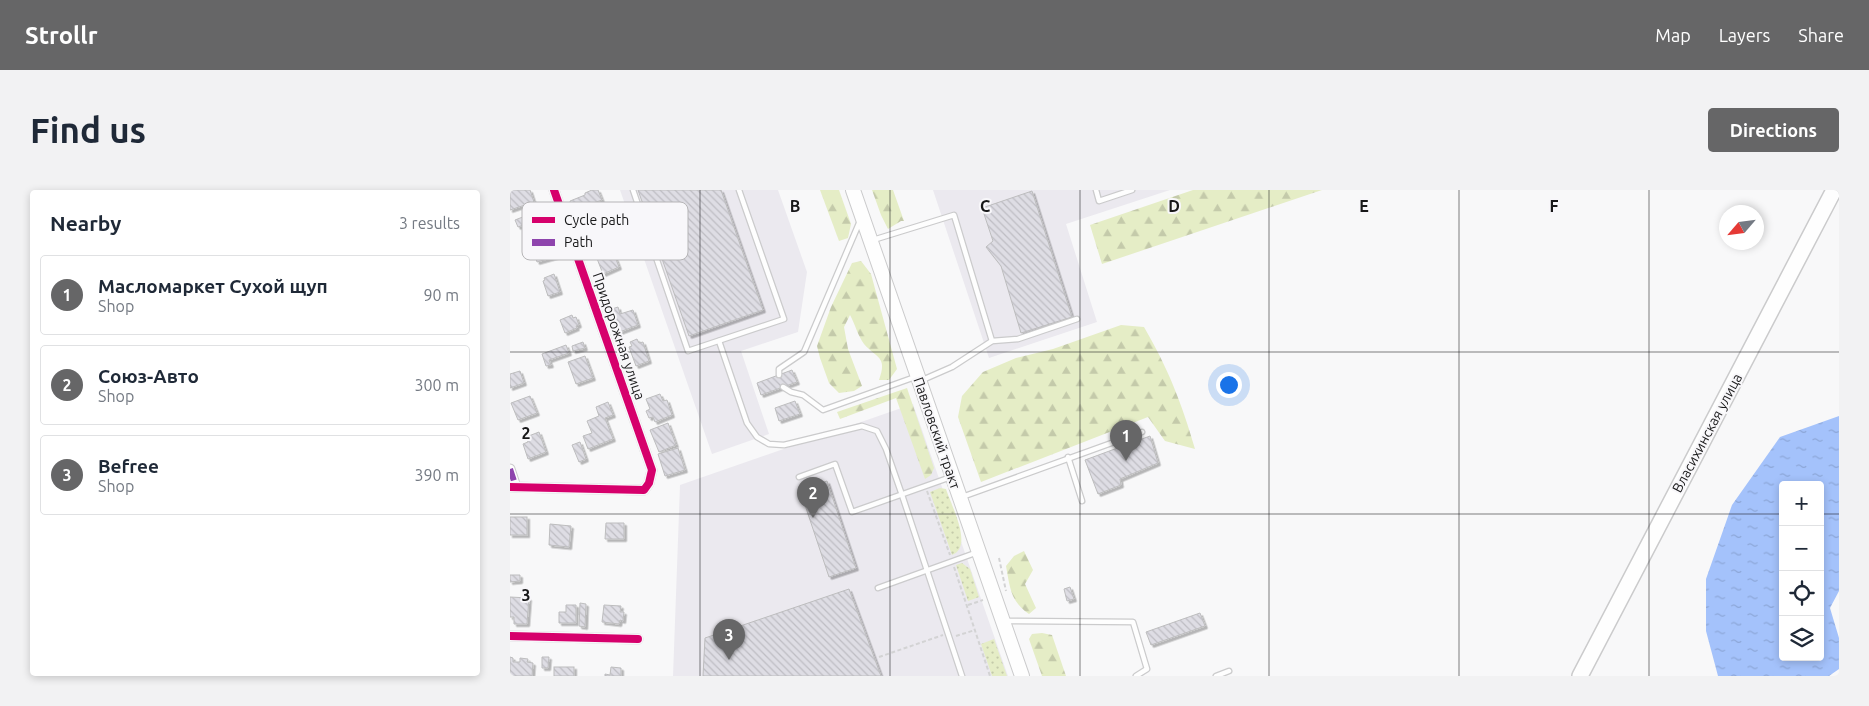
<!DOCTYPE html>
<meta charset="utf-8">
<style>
:root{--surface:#fff;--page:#f2f2f3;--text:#1f2937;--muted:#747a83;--line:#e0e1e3;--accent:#666667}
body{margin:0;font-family:Ubuntu,sans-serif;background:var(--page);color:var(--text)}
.controls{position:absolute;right:15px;bottom:15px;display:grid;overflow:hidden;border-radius:5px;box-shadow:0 2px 8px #0003}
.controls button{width:45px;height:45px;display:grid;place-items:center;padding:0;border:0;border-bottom:1px solid var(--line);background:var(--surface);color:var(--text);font:25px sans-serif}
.compass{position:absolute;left:1209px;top:15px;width:45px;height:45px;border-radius:50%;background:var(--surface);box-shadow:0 2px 8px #0003;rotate:242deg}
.you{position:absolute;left:718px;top:194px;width:18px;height:18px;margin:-12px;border:4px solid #fff;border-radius:50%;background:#1a73e8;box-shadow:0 0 0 8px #1a73e833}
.badge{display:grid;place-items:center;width:32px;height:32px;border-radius:50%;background:var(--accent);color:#fff;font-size:16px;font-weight:700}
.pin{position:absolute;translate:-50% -41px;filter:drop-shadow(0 1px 2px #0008)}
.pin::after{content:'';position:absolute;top:26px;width:18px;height:15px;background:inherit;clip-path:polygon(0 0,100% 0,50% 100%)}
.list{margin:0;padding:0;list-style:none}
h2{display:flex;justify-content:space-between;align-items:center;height:65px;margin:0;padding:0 20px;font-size:21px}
h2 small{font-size:16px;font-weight:400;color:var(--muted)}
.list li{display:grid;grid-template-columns:32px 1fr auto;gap:15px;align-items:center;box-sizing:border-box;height:80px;margin:0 10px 10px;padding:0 10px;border:1px solid var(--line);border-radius:5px}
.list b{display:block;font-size:19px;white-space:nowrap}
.list p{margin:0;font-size:16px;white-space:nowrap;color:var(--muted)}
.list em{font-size:16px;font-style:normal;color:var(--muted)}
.icon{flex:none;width:28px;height:28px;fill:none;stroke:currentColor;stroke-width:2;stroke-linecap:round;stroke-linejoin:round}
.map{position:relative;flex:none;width:1329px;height:486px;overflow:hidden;border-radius:5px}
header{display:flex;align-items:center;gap:30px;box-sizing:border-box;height:70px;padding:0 25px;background:var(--accent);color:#fff}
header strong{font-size:24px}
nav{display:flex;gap:28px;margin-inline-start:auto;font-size:18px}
.intro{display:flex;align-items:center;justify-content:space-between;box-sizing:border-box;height:120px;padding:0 30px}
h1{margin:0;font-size:35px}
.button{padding:12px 22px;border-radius:5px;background:var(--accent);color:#fff;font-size:18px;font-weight:700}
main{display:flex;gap:30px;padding:0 30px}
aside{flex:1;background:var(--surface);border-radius:5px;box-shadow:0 2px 8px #0003}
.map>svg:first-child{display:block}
.built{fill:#ebe9ef}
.grass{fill:url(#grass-dots)}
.forest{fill:url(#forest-firs)}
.water{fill:url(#water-ripples);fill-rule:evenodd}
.building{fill:url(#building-back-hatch);stroke:#bdbdbe;filter:url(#shadow)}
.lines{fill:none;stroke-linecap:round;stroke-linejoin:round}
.service-casing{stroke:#cbcbcc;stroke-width:7}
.minor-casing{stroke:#cbcbcc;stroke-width:11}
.primary-casing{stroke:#cbcbcc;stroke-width:16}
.trunk-casing{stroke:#cbcbcc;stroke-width:18}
.path{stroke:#d3d3d4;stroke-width:2;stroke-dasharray:4 2.5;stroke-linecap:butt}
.service{stroke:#fefefe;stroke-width:4.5}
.minor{stroke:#fefefe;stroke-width:9}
.primary{stroke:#fefefe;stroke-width:14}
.trunk{stroke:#fefefe;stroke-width:15}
.quiet{stroke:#8e44ad;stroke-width:6;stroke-dasharray:12 6;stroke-linecap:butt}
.cycleway-casing{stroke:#f8f7fa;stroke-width:11}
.cycleway{stroke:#d6006c;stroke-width:8}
.grid{fill:none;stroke:#181819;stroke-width:1;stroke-opacity:0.55}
.labels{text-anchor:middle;stroke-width:4;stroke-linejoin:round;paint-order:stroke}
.street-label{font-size:14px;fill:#181819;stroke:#f8f7fa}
.key{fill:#f8f7fa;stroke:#b5b4b6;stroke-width:1}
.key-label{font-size:14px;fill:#181819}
.grid-label{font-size:16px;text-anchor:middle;font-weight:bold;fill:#181819;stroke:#f8f7fa;stroke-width:4;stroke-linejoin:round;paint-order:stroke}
</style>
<header>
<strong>Strollr</strong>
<nav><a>Map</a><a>Layers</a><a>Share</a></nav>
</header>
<div class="intro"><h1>Find us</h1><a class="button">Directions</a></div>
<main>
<aside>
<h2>Nearby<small>3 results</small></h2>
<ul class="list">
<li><span class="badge">1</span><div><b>Масломаркет Сухой щуп</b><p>Shop</p></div><em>90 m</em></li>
<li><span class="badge">2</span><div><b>Союз-Авто</b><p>Shop</p></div><em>300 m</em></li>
<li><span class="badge">3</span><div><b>Befree</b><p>Shop</p></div><em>390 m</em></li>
</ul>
</aside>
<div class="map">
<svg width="1329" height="486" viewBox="0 0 1329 486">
<defs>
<pattern id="grass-dots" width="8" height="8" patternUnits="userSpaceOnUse" patternTransform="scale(1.25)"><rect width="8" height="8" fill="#e5edc6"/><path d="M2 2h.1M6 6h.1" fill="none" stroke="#c4caaa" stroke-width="1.8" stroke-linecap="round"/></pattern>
<pattern id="forest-firs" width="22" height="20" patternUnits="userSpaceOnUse" patternTransform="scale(1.25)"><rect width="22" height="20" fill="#e5edc6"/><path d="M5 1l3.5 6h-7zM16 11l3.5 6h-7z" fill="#c4caaa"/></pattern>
<pattern id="water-ripples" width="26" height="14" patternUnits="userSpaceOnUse" patternTransform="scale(1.25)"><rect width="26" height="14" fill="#a4c2fb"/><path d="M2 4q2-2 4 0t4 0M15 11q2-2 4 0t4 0" fill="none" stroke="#8ca6d7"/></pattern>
<pattern id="building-back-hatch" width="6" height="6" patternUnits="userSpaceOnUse" patternTransform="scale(1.25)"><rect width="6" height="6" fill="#dedde4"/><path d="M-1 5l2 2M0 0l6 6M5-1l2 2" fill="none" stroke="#bebdc3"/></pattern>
<filter id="shadow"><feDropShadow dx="2.5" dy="2.5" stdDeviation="0" flood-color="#0004"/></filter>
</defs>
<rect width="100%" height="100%" fill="#f8f8f9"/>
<g class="built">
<path d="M110,0H268L297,82L288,142L231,161L259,244L202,264Z"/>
<path d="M423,0H660L556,34L587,132L479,168Z"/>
<path d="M403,214L498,486H163L170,295Z"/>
</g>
<g class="grass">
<path d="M430,298L436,299C441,315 464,357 442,365L420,302Z"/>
<path d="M452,373L460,379L469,407L458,411L446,375Z"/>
<path d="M484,449L497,486H482L471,454Z"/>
</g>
<g class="forest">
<path d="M310,0H329L341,34L338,48L329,51Z"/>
<path d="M362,0H383L394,31H391L378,39L371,25Z"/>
<path d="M683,0H812L592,74L580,35Z"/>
<path d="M351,71L361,84L387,179L379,190H369C378,166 366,168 354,154C348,146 345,134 340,125L334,137L338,159L352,196L344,201L329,203L319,193L310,168L307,156L321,117L342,73Z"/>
<path d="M611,135L634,137C658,178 672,214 685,259L655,251L638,227L471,292L448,227L452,206L473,182L506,168L543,159Z"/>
<path d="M397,198L424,278L421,285L415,289L386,208L330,229L327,222Z"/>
<path d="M514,361L523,380L515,394L526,418L519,424C500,411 500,397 496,376L504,366Z"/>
<path d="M532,443L542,445L556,486H532L519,449L522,444Z"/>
</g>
<path class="water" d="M1329,226V401L1320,418L1329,448V479L1319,486H1208L1196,441V389L1222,315L1270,247ZM1273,295H1310V467H1273Z"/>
<g class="building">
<path d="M0,0H20L24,12L0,20Z"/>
<path d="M82,0H88L92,10L63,20L60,11L75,5V3Z"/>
<path d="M128,0H211L253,120L179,146Z"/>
<path d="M522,1L562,127L511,143L491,76L476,57L483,51L472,18Z"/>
<path d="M28,21L31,28L8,37L5,30Z"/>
<path d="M34,59L36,63L46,60L48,66L27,72L24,62Z"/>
<path d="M102,59L109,77L93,84L86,66Z"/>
<path d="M44,84L50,102L38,106L33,91L35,90L34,88Z"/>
<path d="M108,117L110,124L123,120L128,135L107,143L99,120Z"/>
<path d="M62,125L63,128L66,127L69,135L66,136L67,138L55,143L50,130Z"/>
<path d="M127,149L129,153L133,152L139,171L126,176L119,157L122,156L120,152Z"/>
<path d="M73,152L75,158L63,161L62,156Z"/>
<path d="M56,155L59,163L39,170L41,175L36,176L32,164Z"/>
<path d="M75,166L83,188L66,194L58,172Z"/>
<path d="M282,180L287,192L251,205L247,193Z"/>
<path d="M10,181L14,193L0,198V184Z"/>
<path d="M150,204L153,211L157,210L162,225L145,232L143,227L139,228L136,221L140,219L136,209Z"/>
<path d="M20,206L27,223L8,230L1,213Z"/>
<path d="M285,211L290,224L269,231L265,218Z"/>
<path d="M98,212L103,225L95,228L103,249L78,259L73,246L82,243L77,231L89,226L86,217Z"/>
<path d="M158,233L166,255L149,262L140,240Z"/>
<path d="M29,242L36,262L18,269L13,254L18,252L16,247Z"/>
<path d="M640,246L648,273L610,289L611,295L588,304L575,270Z"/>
<path d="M70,252L76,269L69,272L62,255Z"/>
<path d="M168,258L175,280L155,286L148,264Z"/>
<path d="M317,291L346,378L319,387L290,300Z"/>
<rect x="0" y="327" width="17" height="18"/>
<path d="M96,333H114V349H95Z"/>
<path d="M40,334L61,336L59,357L39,355Z"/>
<path d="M0,385H10V391L0,392Z"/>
<path d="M560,397L564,409L557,411L554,399Z"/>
<path d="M339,399L371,486H193L195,448Z"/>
<path d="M0,407L19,408L17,434H4V427H0Z"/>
<path d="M70,413L76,414L75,437L69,436Z"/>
<path d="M56,415H66V433H49V422H56Z"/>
<path d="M94,415L111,416L110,422H114L113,431L110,430L109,434L92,432Z"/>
<path d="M690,423L695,436L641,455L636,442Z"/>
<path d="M0,467L3,468V472H10V468L18,469L17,472L23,473L22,486H0Z"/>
<path d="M32,467H39L38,478H32Z"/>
<rect x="44" y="477" width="20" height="9"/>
<path d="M101,477L111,478V486H95V484L100,485Z"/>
</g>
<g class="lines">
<g class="service-casing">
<g id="service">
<path d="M123,0L178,161L274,129L229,0"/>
<path d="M586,0L589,11L622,0"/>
<path d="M363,50L444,25L482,151"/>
<path d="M209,151L237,233L247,247L259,254L274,255L352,236L367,241L376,259L392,305L452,486"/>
<path d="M269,185V179L294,162L350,31"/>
<path d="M410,191L442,177L482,151L508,149L567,129"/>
<path d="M273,197L281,202L293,205L313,220L405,187"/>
<path d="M558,267L572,311"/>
<path d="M289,287L325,274L342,322L441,287"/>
<path d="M452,307L632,242"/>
<path d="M368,398L468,362"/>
<path d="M495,431L623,432L637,479L626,486"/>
<path d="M706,486L719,481"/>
</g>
</g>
<g class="minor-casing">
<g id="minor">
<path d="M0,279L6,297"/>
<path d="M0,297L134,300L139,293L142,280L44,0"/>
<path d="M0,446L128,449"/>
</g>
</g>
<g class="primary-casing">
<path id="primary" d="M343,0L512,486"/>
</g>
<g class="trunk-casing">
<path id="trunk" d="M1070,486L1324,0"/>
</g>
<g class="path">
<path d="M417,301L440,365"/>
<path d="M489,368L496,401"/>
<path d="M444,377L480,486"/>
<path d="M458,415L473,410"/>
<path d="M446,446L465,440"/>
<path d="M369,467L433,445"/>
</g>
<use href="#service" class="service"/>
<use href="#minor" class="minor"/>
<use href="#primary" class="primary"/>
<use href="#trunk" class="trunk"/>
<path class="quiet" d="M0,279L6,297"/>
<g class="cycleway-casing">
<g id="cycleway">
<path d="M0,297L134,300L139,293L142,280L44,0"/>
<path d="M0,446L128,449"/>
</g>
</g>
<use href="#cycleway" class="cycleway"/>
</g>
<path class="grid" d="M190,0V486M380,0V486M570,0V486M759,0V486M949,0V486M1139,0V486M0,162H1329M0,324H1273M1310,324H1329"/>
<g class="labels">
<g class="street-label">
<text transform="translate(109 146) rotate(71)" y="5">Придорожная улица</text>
<text transform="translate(427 243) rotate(71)" y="5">Павловский тракт</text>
<text transform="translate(1197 243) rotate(-62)" y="5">Власихинская улица</text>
</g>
</g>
<rect x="12" y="12" width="166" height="58" rx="8" class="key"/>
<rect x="22" y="27" width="23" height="6" fill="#d6006c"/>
<rect x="22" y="49" width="23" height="7" fill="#8e44ad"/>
<g class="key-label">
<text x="54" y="35">Cycle path</text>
<text x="54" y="57">Path</text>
</g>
<g class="grid-label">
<text x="285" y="22">B</text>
<text x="475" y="22">C</text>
<text x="664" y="22">D</text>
<text x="854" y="22">E</text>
<text x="1044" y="22">F</text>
<text x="16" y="249">2</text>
<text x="16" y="411">3</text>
</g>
</svg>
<div class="controls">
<button>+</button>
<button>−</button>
<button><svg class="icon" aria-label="locate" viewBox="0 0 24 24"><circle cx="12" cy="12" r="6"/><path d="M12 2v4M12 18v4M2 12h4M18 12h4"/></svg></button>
<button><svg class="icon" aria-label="layers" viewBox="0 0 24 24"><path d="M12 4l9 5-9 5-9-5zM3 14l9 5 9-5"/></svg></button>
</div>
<svg class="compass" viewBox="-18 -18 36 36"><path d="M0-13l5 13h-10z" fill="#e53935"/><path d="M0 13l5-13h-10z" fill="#747a83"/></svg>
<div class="you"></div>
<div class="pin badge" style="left:616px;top:271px">1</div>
<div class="pin badge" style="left:303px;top:328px">2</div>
<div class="pin badge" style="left:219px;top:470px">3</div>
</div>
</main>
